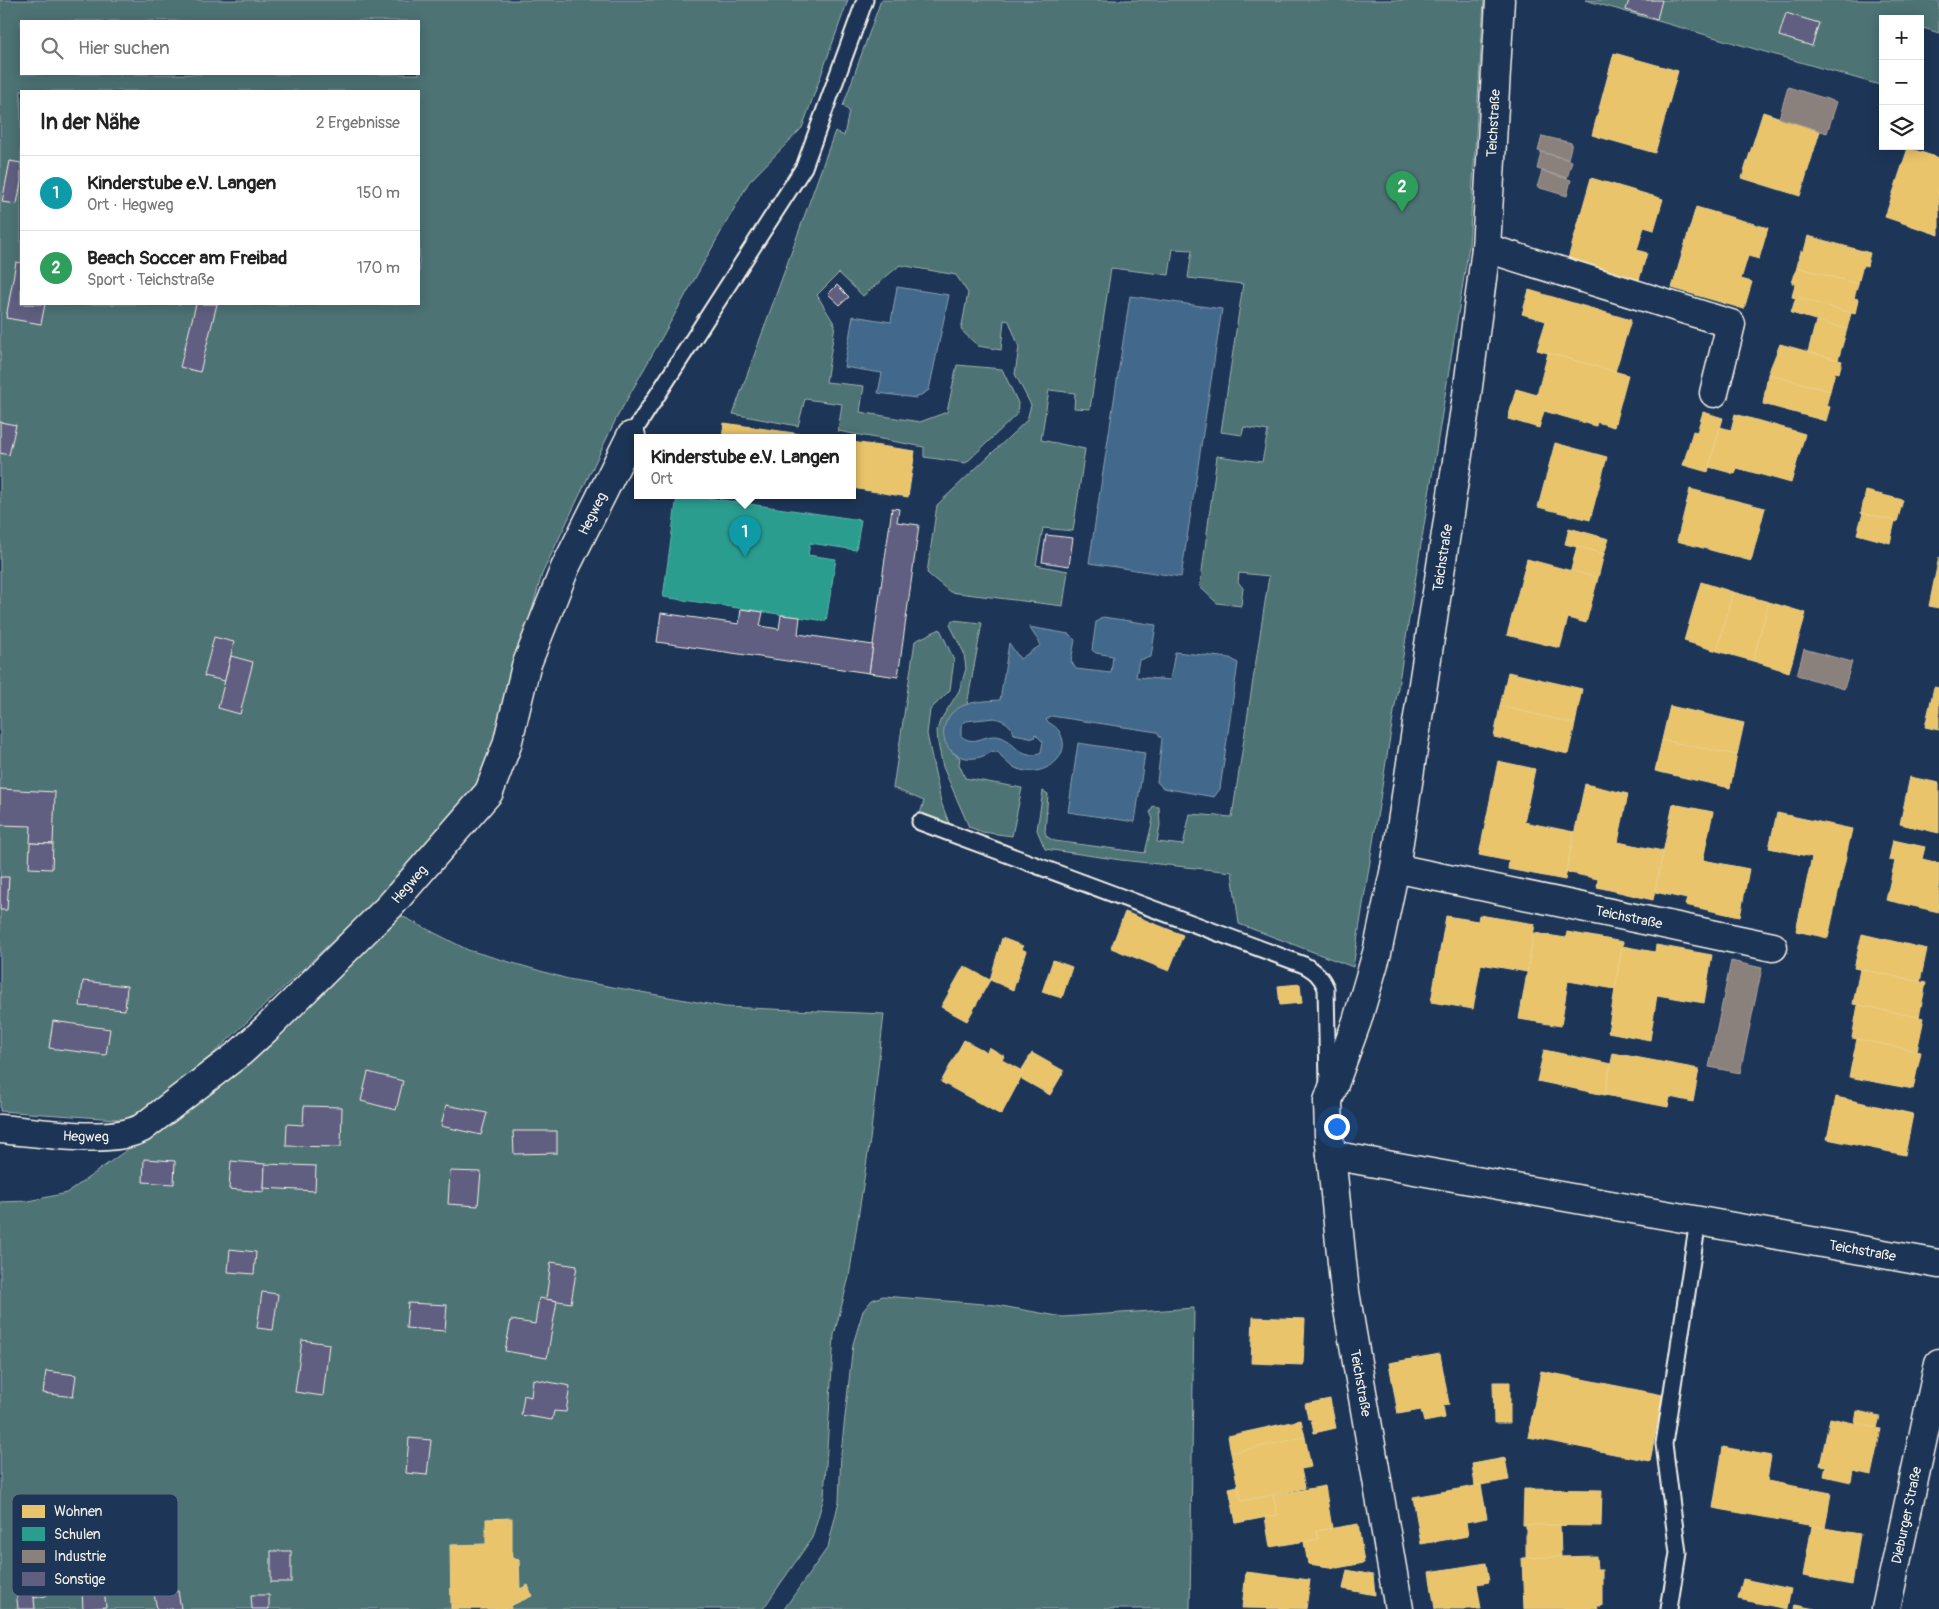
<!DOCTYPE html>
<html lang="de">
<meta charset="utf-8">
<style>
:root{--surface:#fff;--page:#f6f6f6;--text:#222;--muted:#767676;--line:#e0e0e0;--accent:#0f766e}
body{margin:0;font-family:Pangolin,sans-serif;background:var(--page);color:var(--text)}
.controls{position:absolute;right:15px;top:15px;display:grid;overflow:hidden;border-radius:0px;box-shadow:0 2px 12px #0003}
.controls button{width:45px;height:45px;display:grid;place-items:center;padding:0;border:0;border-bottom:1px solid var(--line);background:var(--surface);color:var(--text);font:25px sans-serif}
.you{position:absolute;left:1336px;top:1126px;width:18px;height:18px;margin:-12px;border:4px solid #fff;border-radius:50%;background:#1a73e8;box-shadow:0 0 0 8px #1a73e833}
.badge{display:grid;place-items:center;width:32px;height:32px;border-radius:50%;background:var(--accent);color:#fff;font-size:16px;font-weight:700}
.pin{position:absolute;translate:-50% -41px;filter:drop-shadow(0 1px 2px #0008)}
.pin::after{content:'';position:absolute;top:26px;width:18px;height:15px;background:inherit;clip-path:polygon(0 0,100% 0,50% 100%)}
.popup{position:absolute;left:634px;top:434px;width:222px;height:65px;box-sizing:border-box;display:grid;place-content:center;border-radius:0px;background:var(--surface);filter:drop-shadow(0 1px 4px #0005);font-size:16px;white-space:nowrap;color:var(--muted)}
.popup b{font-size:19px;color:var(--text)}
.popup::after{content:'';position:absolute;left:50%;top:100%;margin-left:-10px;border:10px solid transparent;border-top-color:var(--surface)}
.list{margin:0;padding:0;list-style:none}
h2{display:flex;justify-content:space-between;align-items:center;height:65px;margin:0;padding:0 20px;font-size:21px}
h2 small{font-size:16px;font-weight:400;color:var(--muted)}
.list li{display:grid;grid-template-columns:32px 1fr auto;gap:15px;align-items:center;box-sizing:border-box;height:75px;padding:0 20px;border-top:1px solid var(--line)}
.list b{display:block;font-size:19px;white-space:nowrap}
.list p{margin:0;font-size:16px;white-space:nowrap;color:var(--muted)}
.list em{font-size:16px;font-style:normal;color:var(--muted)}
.icon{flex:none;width:28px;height:28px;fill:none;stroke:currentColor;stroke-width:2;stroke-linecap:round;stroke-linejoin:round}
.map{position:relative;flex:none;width:1939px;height:1609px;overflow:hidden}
.search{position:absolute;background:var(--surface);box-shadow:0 2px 12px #0003;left:20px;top:20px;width:400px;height:55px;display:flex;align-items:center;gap:12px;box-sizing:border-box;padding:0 18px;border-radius:0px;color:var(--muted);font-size:19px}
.panel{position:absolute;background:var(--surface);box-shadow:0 2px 12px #0003;left:20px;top:90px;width:400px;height:215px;border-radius:0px}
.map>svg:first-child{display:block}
.green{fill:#4e7374;stroke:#a1b2ae;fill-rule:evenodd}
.water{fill:#43698b;stroke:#8a9fb0;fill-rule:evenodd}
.homes{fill:#e9c46a;stroke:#ecd290}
.schools{fill:#2a9d8f;stroke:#67b6aa}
.industry{fill:#8a817c;stroke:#aaa39c}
.building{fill:#605f81;stroke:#f4f1e8}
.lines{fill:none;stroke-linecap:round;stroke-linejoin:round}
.lane-casing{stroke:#f4f1e8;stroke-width:19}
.street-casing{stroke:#f4f1e8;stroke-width:31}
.secondary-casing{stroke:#f4f1e8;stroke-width:31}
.lane{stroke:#1d3557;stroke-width:15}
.street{stroke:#1d3557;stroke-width:28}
.secondary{stroke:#1d3557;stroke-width:28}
.labels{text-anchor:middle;stroke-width:5;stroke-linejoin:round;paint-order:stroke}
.street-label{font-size:14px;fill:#f4f1e8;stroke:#1d3557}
.key{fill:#1d3557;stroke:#5e6d82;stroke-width:1}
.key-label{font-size:14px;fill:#f4f1e8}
</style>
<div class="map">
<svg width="1939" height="1609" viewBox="0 0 1939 1609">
<rect width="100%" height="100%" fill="#1d3557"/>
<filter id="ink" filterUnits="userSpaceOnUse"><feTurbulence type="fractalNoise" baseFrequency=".02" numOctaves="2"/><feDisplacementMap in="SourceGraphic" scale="10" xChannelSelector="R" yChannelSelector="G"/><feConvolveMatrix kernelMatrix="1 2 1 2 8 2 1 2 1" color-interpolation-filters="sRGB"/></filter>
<g filter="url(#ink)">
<g class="green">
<path d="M0,0H848L802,128L749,182L616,419L542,574L486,774L394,883L213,1054L131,1120L0,1111ZM21,21H419V74H21ZM21,91H419V304H21Z"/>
<path d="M881,0H1484L1469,246L1353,967L1239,924L1232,872L1121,860L1045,849L1037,830L1043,791L1048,794L1045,832L1047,837L1055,841L1145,853L1153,819L1150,812L1153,806L1159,807L1160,825L1157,842L1183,845L1190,814L1232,817L1269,576L1239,573L1238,582L1243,588L1241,606L1217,603L1200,587L1217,456L1262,462L1268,431L1244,427L1242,435L1221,432L1243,284L1188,278L1192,250L1173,249L1169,275L1111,268L1090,409L1074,408L1075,393L1049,390L1041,440L1085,449L1073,531L1043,528L1036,565L1068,571L1063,606L950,592L927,573L937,505L1027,420L1031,405L1015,374L1019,347L1009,321L1004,320L1001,350L978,346L961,330L968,293L956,275L900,265L863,296L839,273L817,295L835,325L826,382L864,386L860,412L920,422L947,412L957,365L1002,369L1018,403L1017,414L966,463L924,457V447L838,431L842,404L805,399L798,426L733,414L835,131L844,136L849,111L843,106Z"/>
<path d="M1585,0H1939V33L1923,28L1920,36V19H1883V86Z"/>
<path d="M952,620L982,623L967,705L952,713L951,751L960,758L959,764L965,778L1022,788L1012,836L982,832L969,827L943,767L938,743L937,730L940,721L959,691L966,669L964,653L950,625Z"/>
<path d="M940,629L954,660L950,690L930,710L927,734L941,802L953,833L919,817L924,801L893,788L915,641Z"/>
<path d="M394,912L468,950L568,979L725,1007L884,1014L870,1140L849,1277L834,1335L824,1497L812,1538L763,1609H0V1202L29,1201L67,1193L153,1131Z"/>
<path d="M883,1296L996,1305L1063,1317L1194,1308L1190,1609H784L828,1547L839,1501L841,1453L853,1344L863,1311L872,1300Z"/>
</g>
<g class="water">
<path d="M897,287L949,295L929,390L916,398L878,393L882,373L844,367L853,316L891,322Z"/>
<path d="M1130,296L1222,309L1181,577L1089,563Z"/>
<path d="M1103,617L1156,625L1151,657L1139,660L1136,677L1170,680L1175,652L1230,658L1238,663L1220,789L1214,797L1163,788L1157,782L1162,739L1157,732L1051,716L1046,720C1051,725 1057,726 1060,733C1077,763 1023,791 999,753L993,751C960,773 929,741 951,714C962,701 985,701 1000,700L1009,643L1020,659L1041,645L1029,627L1069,634L1075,640L1071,661L1076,669L1111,673L1113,656L1096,653L1092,650L1096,622ZM994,718C1004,720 1011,724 1014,734L1034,738L1035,734L1043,742L1041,752C1022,763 1015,742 1001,737C984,732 976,748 961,736V726L966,721Z"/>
<path d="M1078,743L1145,753L1135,822L1068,812Z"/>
</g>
<g class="homes">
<path d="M1614,53L1678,71L1655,153L1592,135Z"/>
<path d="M1763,112L1820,131L1800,196L1742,178Z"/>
<path d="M1908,148L1939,158V235L1885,217Z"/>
<path d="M1591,178L1663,199L1654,230L1644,227L1637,250L1647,253L1639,280L1568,259Z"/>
<path d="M1696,207L1768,228L1759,259L1748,256L1741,279L1752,282L1744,309L1672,288Z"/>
<path d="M1808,236L1870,253L1867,266L1863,265L1858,284L1797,267L1801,251H1804Z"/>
<path d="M1797,267L1858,284L1854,298L1858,299L1855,314L1792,297L1795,284L1792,283Z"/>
<path d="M1529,290L1631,320L1615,372L1537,350L1546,321L1522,314Z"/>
<path d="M1796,297L1851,313L1847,329L1791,313Z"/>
<path d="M1816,321L1847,329L1838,360L1808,352Z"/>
<path d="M1780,344L1842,361L1839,373L1835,372L1830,391L1768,374Z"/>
<path d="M1548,353L1628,375L1614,427L1597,422L1596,426L1544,411L1539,428L1508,419L1516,389L1537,395Z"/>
<path d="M1768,374L1830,391L1826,406L1830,407L1826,421L1763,404Z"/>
<path d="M1703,412L1723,418L1708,472L1683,465L1693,431L1697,432Z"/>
<path d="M1735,414L1805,434L1791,483L1737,468L1735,474L1709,467L1720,427L1731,430Z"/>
<path d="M724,423L829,438H722Z"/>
<path d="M852,442L915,451L908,497L852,488Z"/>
<path d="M1555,443L1607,457L1590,520L1538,507Z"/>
<path d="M1690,489L1765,508L1751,561L1677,541Z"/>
<path d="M1866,491L1903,500L1897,522L1861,513Z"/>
<path d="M1863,513L1895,521L1890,543L1857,534Z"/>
<path d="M1569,528L1609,539L1604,554L1565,544Z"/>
<path d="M1577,546L1604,554L1598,578L1571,570Z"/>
<path d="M1939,557V608L1929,606Z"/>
<path d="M1527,559L1598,578L1586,623L1568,618L1560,648L1507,635Z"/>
<path d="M1701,582L1733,592L1717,651L1684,641Z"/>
<path d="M1733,592L1769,602L1753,661L1717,651Z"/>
<path d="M1769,602L1806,613L1789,672L1753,661Z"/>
<path d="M1508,672L1582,689L1575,724L1500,706Z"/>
<path d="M1934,687L1939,688V730L1925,727Z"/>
<path d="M1500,706L1575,724L1568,754L1494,737Z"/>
<path d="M1670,706L1744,723L1737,755L1662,740Z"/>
<path d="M1662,740L1737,755L1730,788L1655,771Z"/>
<path d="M1498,761L1535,769L1524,822L1574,832L1565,880L1508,869L1509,861L1479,855Z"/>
<path d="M1910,777L1939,783V833L1900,824Z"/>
<path d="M1585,784L1628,794L1618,842L1663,851L1653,900L1597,887L1598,879L1566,872Z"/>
<path d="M1673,804L1713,812L1703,860L1749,869L1740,917L1685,905L1687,899L1655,892Z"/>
<path d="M1777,813L1852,829L1828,938L1796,931L1812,857L1769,848Z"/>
<path d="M1893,840L1925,847L1922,859L1939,863V912L1886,900L1895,861L1889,860Z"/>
<path d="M1125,912L1183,935L1169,971L1111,948Z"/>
<path d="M1479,915L1535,924L1527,972L1481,964L1473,1009L1431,1002L1446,916L1478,921Z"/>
<path d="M1567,932L1623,942L1615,989L1568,981L1561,1026L1519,1019L1534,933L1566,938Z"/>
<path d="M1862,934L1927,949L1920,982L1854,968Z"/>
<path d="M1002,938L1023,946L1021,949L1026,951L1013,990L990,980Z"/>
<path d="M1656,945L1712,955L1704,1003L1657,995L1650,1040L1608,1032L1622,946L1655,952Z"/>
<path d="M1053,960L1072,967L1062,998L1042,992Z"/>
<path d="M964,966L990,980L967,1021L941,1007Z"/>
<path d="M1860,969L1926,983L1919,1017L1853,1004Z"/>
<path d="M1300,984L1302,1003L1280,1005L1278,986Z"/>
<path d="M1858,1005L1924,1018L1917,1051L1852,1038Z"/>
<path d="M1857,1039L1921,1052L1913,1089L1849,1077Z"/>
<path d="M964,1040L987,1052L989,1047L1004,1056L1002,1060L1024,1072L1001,1115L941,1082Z"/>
<path d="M1544,1050L1611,1064L1605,1095L1537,1081Z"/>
<path d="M1032,1053L1064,1071L1050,1095L1020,1078L1024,1072L1021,1071Z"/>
<path d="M1613,1053L1699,1069L1693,1102L1670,1097L1668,1107L1605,1095Z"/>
<path d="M1836,1097L1913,1114L1905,1155L1827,1139Z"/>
<path d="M1253,1317L1305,1319L1303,1365L1251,1363Z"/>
<path d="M1440,1354L1449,1404L1443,1405L1445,1418L1424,1422L1421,1410L1398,1414L1389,1363Z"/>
<path d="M1541,1371L1663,1395L1650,1461L1528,1437Z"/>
<path d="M1493,1382H1510V1423H1494Z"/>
<path d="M1330,1399L1336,1428L1314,1433L1311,1419H1308L1305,1404Z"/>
<path d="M1857,1411L1880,1416L1877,1428L1855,1423Z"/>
<path d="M1830,1418L1881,1429L1871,1475L1853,1471L1851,1482L1824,1476L1826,1466L1820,1465Z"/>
<path d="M1301,1420L1305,1437L1231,1453L1228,1436Z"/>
<path d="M1305,1437L1311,1467L1301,1469L1305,1488L1241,1501L1231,1453Z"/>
<path d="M1723,1447L1771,1456L1767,1481L1831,1493L1825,1528L1713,1508Z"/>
<path d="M1505,1458L1509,1480L1475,1486L1472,1464Z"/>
<path d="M1481,1485L1487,1518L1466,1522L1468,1536L1421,1544L1413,1497Z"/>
<path d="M1238,1486L1241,1501L1273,1495L1278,1515L1236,1523L1229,1488Z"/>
<path d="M1325,1486L1332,1528L1316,1531L1318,1539L1270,1547L1265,1517L1278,1515L1273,1495Z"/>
<path d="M1524,1489L1602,1490L1601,1526L1523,1525Z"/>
<path d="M512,1518V1558L519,1560L520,1589L528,1585L532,1596L510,1606L511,1609H451L450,1545L486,1544V1519Z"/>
<path d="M1358,1524L1364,1563L1337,1568L1308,1564L1304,1542L1318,1539L1316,1531Z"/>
<path d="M1526,1525H1560L1561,1557L1526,1558Z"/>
<path d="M1812,1526L1860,1534L1852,1585L1803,1576Z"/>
<path d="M1596,1556L1597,1570H1602V1606H1597L1598,1609H1524L1522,1558Z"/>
<path d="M1486,1563L1489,1582L1477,1584L1481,1609H1435L1429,1572Z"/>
<path d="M1347,1570L1373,1575L1375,1595L1343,1589Z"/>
<path d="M1246,1572L1310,1580L1306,1609L1242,1608Z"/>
<path d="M1743,1579L1791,1589L1787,1609L1738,1599Z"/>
<path d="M1795,1605L1815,1609H1794Z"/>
</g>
<path class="schools" d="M677,496H694L861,520L856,550L810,543L808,555L836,559L826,621L663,597Z"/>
<g class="industry">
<path d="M1788,87L1837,102L1827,133L1779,118Z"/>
<path d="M1542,136L1572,143L1568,159L1538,151Z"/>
<path d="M1541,152L1572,161L1567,178L1537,169Z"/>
<path d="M1542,171L1571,180L1567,196L1537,187Z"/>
<path d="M1804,649L1852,662L1844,689L1797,675Z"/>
<path d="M1731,961L1762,968L1740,1073L1709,1067Z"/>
</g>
<g class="building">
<path d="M1629,0H1662L1657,19L1626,10Z"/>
<path d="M1786,13L1819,23L1812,46L1779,36Z"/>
<path d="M10,161L21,163V182L17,204L2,202Z"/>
<path d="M16,262L21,263V304H45L41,324L6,318Z"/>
<path d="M837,285L849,297L840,305L828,294Z"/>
<path d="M196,304H217L200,372L180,367Z"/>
<path d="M0,422L16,425L9,455L0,453Z"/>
<path d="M892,508L899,509L897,522L919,525L898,677L869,673Z"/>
<path d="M1046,535L1073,538L1069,566L1042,562Z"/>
<path d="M741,609L763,612L760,626L779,629L781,615L800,617L798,634L873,645L869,673L657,642L661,613L739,624Z"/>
<path d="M214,637L234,642L225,681L204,676Z"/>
<path d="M231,656L253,662L240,714L218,708Z"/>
<path d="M0,789L55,792L53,844L30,843L31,826L0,825Z"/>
<path d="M30,843L53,844L52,869L29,868Z"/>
<path d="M0,877H9L7,910H0Z"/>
<path d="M83,981L127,986L125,1010L80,1006Z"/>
<path d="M53,1021L110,1029L106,1055L49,1048Z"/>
<path d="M368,1072L403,1081L396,1110L361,1101Z"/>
<path d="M446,1105L487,1113L481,1135L441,1126Z"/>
<path d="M304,1106L342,1107L341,1147L286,1146L287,1124L303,1125Z"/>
<path d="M513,1131H557V1153L514,1154Z"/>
<path d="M144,1159L175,1161L174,1184L143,1182Z"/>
<path d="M231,1161L265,1164L264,1192L229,1189Z"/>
<path d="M265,1164L316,1166L315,1191L264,1188Z"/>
<path d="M450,1171L481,1172L478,1206L448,1204Z"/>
<path d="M230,1249L256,1252L254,1274L228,1272Z"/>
<path d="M551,1262L577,1266L571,1303L546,1299Z"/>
<path d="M262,1292L278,1294L273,1330L257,1328Z"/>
<path d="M539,1298L557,1301L547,1358L505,1351L511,1320L535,1324Z"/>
<path d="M408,1303L447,1305L445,1331L406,1328Z"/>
<path d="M302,1340L329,1344L323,1396L295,1392Z"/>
<path d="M46,1371L76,1375L73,1397L43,1393Z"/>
<path d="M533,1379L570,1386L566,1412L554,1411L552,1420L521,1415L524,1395L531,1397Z"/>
<path d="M409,1438L431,1440L427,1475L406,1473Z"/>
<path d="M51,1550L55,1579L44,1580L46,1596L34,1598L28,1553Z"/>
<rect x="271" y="1551" width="20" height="31"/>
<path d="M125,1560L128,1585L107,1587L104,1562Z"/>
<path d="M33,1587L35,1609H18L16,1589Z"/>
<path d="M104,1588L106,1607L83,1609L82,1590Z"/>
<path d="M178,1591L181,1609H157L154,1594Z"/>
<path d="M251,1595H269V1609H252Z"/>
</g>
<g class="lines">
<g class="lane-casing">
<g id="lane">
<path d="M631,436L804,167L865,0"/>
<path d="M920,822L1304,965C1315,971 1321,976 1326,988L1328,1084"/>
<path d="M1669,1609L1678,1553L1664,1444L1698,1221"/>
</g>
</g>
<g class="street-casing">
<g id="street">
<path d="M1486,248L1731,324L1714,393"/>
<path id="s1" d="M1395,868L1773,947"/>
<path id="s2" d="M0,1129C38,1132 110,1145 142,1128L241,1052L266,1029L390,906L489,792L507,745L526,666L565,568L631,436"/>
<path id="s3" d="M1331,1155L1939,1264"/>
<path id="s4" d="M1399,1609L1345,1292L1329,1135L1328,1101L1357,1021L1377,953L1395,868L1466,402L1486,248L1500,0"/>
</g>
</g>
<g class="secondary-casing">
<g id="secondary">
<path id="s5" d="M1886,1609L1939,1363"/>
</g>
</g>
<use href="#lane" class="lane"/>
<use href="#street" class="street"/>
<use href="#secondary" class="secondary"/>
</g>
</g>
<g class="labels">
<g class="street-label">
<text dy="5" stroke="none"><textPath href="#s4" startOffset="1508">Teichstraße</textPath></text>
<text dy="5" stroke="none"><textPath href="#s2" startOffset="926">Hegweg</textPath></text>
<text dy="5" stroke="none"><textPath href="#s4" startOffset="1070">Teichstraße</textPath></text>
<text dy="5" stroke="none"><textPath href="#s2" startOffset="506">Hegweg</textPath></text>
<text dy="5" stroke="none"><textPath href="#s1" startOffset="239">Teichstraße</textPath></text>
<text dy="5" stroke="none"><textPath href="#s2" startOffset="86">Hegweg</textPath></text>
<text dy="5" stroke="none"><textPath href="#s3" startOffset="540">Teichstraße</textPath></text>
<text transform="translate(1361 1383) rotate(80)" y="5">Teichstraße</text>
<text dy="5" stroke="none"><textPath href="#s5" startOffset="96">Dieburger Straße</textPath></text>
</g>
</g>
<rect x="12" y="1494" width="166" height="102" rx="8" class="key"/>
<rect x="22" y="1505" width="23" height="13" fill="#e9c46a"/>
<rect x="22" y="1527" width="23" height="14" fill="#2a9d8f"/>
<rect x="22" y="1550" width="23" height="13" fill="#8a817c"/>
<rect x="22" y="1572" width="23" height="14" fill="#605f81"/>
<g class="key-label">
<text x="54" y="1516">Wohnen</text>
<text x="54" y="1539">Schulen</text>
<text x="54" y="1561">Industrie</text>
<text x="54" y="1584">Sonstige</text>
</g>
</svg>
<div class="controls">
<button>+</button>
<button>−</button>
<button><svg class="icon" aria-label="layers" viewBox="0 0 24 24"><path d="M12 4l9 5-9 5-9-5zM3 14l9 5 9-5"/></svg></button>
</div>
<div class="you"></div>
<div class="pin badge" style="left:745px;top:557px;background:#0f9aa8">1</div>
<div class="popup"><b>Kinderstube e.V. Langen</b>Ort</div>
<div class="pin badge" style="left:1402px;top:212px;background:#2e9e5b">2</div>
<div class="search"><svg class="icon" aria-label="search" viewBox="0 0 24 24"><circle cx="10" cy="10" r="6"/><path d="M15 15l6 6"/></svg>Hier suchen</div>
<section class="panel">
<h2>In der Nähe<small>2 Ergebnisse</small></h2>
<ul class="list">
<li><span class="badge" style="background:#0f9aa8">1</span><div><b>Kinderstube e.V. Langen</b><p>Ort · Hegweg</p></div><em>150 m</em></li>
<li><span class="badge" style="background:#2e9e5b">2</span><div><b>Beach Soccer am Freibad</b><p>Sport · Teichstraße</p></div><em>170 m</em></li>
</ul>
</section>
</div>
